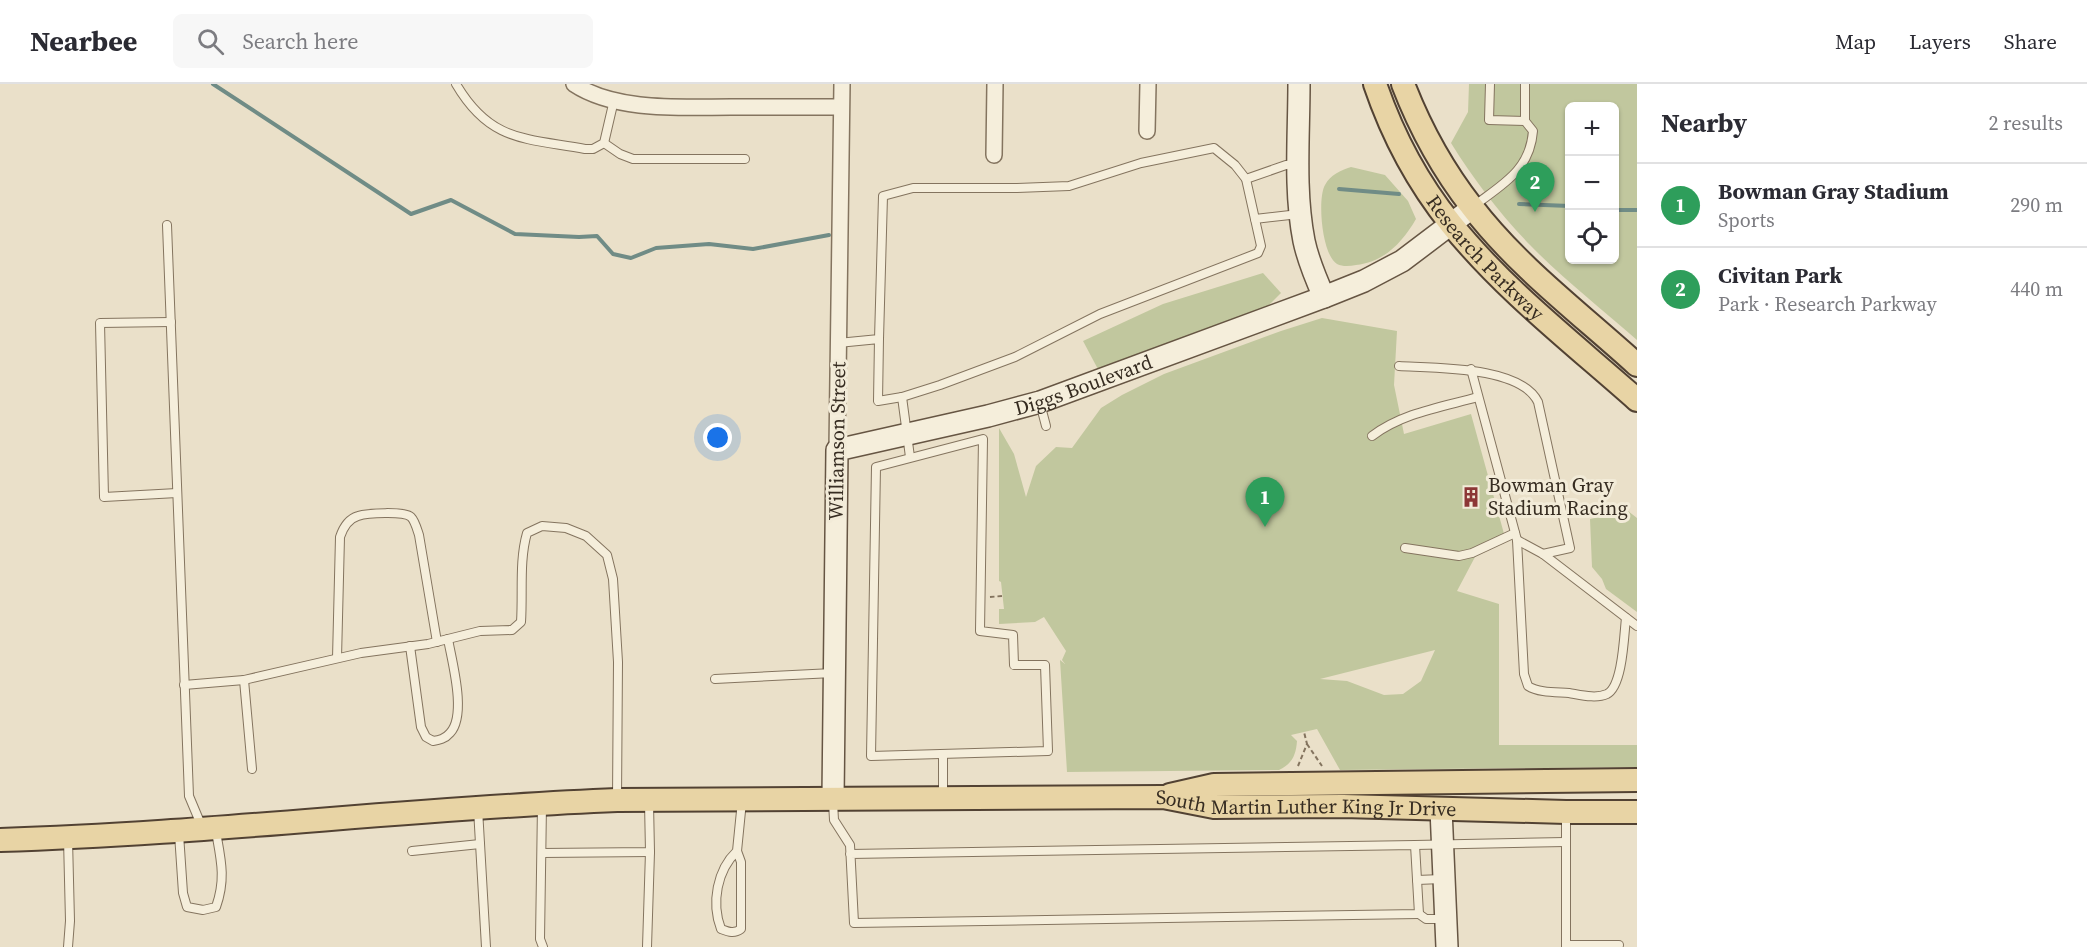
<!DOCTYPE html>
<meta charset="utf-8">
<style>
:root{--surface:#fff;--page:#f7f7f7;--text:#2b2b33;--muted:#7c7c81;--line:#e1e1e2;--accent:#1a73e8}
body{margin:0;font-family:"Source Serif 4",serif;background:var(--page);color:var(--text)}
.controls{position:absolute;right:18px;top:18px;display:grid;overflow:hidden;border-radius:9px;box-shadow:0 2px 4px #0004}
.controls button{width:54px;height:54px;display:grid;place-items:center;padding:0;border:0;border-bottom:2px solid var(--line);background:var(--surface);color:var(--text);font:30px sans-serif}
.you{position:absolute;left:718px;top:354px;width:21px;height:21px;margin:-15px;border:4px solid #fff;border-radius:50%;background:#1a73e8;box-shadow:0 0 0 9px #1a73e833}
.badge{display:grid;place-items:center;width:39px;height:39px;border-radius:50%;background:var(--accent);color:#fff;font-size:20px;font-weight:700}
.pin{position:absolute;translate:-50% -50px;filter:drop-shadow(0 2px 3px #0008)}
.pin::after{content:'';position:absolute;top:32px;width:21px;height:18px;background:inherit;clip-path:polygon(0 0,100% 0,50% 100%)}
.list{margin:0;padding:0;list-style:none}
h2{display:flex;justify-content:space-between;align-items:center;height:78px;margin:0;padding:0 24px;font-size:26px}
h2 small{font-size:20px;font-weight:400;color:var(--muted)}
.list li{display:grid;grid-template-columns:39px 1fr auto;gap:18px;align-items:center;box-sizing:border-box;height:84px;padding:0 24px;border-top:2px solid var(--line)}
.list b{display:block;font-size:22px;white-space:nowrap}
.list p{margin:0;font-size:20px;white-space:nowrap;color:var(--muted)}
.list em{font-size:20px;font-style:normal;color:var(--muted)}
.icon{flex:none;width:33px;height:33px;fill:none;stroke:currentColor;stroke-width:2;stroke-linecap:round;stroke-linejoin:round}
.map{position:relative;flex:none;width:1637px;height:863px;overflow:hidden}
header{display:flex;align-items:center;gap:36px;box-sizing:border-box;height:84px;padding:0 30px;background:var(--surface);border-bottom:2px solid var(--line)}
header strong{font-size:28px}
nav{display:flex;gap:33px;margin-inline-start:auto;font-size:21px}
.search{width:420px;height:54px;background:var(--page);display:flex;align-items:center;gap:15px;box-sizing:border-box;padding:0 21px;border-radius:9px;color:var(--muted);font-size:22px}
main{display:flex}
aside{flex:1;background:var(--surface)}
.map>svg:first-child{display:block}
.green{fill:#c1c79e;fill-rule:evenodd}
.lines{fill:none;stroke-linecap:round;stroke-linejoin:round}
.stream{stroke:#708c86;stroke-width:4}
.lane-casing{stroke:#84745f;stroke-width:10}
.street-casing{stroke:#84745f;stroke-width:18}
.secondary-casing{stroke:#665543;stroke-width:24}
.primary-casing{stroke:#524233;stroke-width:26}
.path{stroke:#84745f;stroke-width:2;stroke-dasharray:4.5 3;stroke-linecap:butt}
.lane{stroke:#f5eedb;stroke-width:8}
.street{stroke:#f5eedb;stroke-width:15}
.secondary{stroke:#f5eedb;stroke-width:21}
.primary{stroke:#e8d4a5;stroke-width:22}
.labels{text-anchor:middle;stroke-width:6;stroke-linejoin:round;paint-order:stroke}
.street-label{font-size:20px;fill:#362c21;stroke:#f2ebd8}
.poi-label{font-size:20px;fill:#362c21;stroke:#f2ebd8;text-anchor:start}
</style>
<header>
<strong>Nearbee</strong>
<div class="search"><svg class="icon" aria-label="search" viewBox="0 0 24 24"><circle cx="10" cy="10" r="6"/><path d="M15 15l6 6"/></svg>Search here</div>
<nav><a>Map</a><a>Layers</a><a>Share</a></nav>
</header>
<main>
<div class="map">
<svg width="1637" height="863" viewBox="0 0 1637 863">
<rect width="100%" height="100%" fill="#eae0c9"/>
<g class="green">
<path d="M1469,0H1637V256C1602,225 1563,195 1530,161C1500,130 1474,96 1451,59L1468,28ZM1570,22H1614V176H1570Z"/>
<path d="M1351,83L1385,91L1408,117L1416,135C1402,159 1384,178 1356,181C1350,182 1343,183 1337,180C1322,171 1317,115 1325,101C1330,91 1341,86 1351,83Z"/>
<path d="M1263,189L1281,209L1268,222L1100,289L1083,257L1163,220Z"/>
<path d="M1322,234L1397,247L1394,301L1404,350L1471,330L1506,457L1475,473L1457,507L1499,520V661H1637V683L1340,686L1317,645L1291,651L1297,657C1296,671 1292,680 1279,686L1067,688L1060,576L1065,580L1062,576L1066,567L1044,533L1035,538L999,540V525H1004L1001,498L999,497V344L1014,370L1026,413L1036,382L1056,363L1072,364L1101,324L1122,311L1164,290L1281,247ZM1435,566L1421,597L1403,610L1384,611L1347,597L1320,595Z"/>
<path d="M1628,427L1637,434V528L1606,505L1602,495L1592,483L1590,435Z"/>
</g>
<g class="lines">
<g class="stream">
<path d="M213,0L411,130L451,116L515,150L579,153L597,152L613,170L631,174L656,164L709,160L753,165L829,151"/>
<path d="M1339,105L1399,110"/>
<path d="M1519,120L1570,122"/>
<path d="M1614,126H1637"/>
</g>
<g class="lane-casing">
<g id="lane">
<path d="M456,0C490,58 525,54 585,65H593L604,59L614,16"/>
<path d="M1490,0L1489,36L1525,37"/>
<path d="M604,59L620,70L633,75H745"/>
<path d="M1246,95L1286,81L1297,80"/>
<path d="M1475,121C1503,100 1530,86 1533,47L1525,37V0"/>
<path d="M1255,135L1299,130"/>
<path d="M167,141L189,712L202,743"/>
<path d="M171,238L100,239L104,413L177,409"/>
<path d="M838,259L879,255L883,112L913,104H1017L1069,102L1141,79L1214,64L1235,81L1246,95L1261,162L1258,169L1100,230L1015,273L940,301L902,313L878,317L879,255"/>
<path d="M1399,282C1434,284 1521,282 1538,318L1570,464L1543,470"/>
<path d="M1471,285L1517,456L1524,590L1528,602C1539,609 1556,608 1569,609C1581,611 1596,615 1607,610C1623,602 1624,550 1626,534"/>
<path d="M902,313L910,373"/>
<path d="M1040,319L1046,342"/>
<path d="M1372,352C1402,329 1442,323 1478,313"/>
<path d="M983,355L980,547L1013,551L1014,581H1045L1048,667L871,672L876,383Z"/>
<path d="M1517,456L1543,470L1637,542"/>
<path d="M1405,464L1459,472L1472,469L1515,449"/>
<path d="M410,562L421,643L426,653L433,657C439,656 445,655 450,649C467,631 452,578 448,555"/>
<path d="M337,574L340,453C343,444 348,435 358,432C367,429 404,427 411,433C415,437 417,445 419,451L437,558"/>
<path d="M715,595L833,589"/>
<path d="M244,596L252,685"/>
<path d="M184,601L244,596L361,569L428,560L480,547L512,546L521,538C523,508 519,477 527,449L542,442L566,444L586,452L607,471L613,495L618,578L617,715"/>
<path d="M943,670V710"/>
<path d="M833,718L834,736L850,761L854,839L1419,830L1415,761L850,770"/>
<path d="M542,721L540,855L543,863"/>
<path d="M478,725L486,863"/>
<path d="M179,750L183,809L187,823L203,826L216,823C226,795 221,776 216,748"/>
<path d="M68,755L70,837L68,863"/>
<path d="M1415,761L1565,758"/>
<path d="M412,767L480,760"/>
<path d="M737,767L741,778V845C734,850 729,848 721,845C711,819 717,786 737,767L742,717"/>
<path d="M542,769L650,768L649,719"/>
<path d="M1417,796L1442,795"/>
<path d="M1419,830L1426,835H1446"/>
<path d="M1566,861H1619"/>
<path d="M647,863L650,768"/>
<path d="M1566,863V730"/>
</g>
</g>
<g class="street-casing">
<g id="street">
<path d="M574,0C616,28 683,23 731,23C768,23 805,23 841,23"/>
<path d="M1147,47L1148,0"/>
<path d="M994,71L995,0"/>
<path d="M837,366L842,0"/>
</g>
</g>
<g class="secondary-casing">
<g id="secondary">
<path d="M1299,0C1299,52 1294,106 1304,157C1308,176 1316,195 1324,213"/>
<path id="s1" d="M833,714L837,366L988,332L1040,318L1324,213L1364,197L1402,177L1472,124"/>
<path d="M1441,725L1447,863"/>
</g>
</g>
<g class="primary-casing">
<g id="primary">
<path id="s2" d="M1375,0C1392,50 1418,99 1451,140C1504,206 1574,260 1637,316"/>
<path d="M1403,0C1420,44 1443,86 1472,123C1518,183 1581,230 1637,281"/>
<path d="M1170,711L1214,701L1637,696"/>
<path id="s3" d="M0,756C206,750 411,724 617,716L1163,713L1214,723L1343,722L1566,728H1637"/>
</g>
</g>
<g class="path">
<path d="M990,513L1002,512"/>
<path d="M1307,660L1322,682"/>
<path d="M1298,682L1307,660L1304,648"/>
</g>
<use href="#lane" class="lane"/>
<use href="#street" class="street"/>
<use href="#secondary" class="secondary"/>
<use href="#primary" class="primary"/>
</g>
<defs>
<g id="building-bare" transform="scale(1.62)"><path d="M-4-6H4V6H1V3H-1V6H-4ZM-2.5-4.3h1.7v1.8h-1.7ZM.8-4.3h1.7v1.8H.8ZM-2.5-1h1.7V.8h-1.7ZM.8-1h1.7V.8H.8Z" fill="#8c3736" stroke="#f2ebd8" stroke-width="2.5" paint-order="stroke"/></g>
</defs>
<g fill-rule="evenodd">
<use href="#building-bare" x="1471" y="413"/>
</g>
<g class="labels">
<g class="street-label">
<text dy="7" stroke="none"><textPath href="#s2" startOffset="208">Research Parkway</textPath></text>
<text dy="7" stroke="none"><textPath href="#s1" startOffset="603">Diggs Boulevard</textPath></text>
<text transform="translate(837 357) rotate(-89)" y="7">Williamson Street</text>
<text dy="7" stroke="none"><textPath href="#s3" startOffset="1308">South Martin Luther King Jr Drive</textPath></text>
</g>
<g class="poi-label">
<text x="1488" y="408">Bowman Gray<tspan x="1488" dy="23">Stadium Racing</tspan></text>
</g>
</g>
</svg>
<div class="controls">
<button>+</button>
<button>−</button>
<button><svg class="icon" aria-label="locate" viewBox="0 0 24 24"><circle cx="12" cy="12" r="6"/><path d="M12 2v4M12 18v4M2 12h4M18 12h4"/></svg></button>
</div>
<div class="you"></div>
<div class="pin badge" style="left:1265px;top:443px;background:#2e9e5b">1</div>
<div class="pin badge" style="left:1535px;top:128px;background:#2e9e5b">2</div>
</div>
<aside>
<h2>Nearby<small>2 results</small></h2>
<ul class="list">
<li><span class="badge" style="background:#2e9e5b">1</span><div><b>Bowman Gray Stadium</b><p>Sports</p></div><em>290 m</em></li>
<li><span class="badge" style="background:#2e9e5b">2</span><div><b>Civitan Park</b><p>Park · Research Parkway</p></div><em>440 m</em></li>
</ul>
</aside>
</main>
